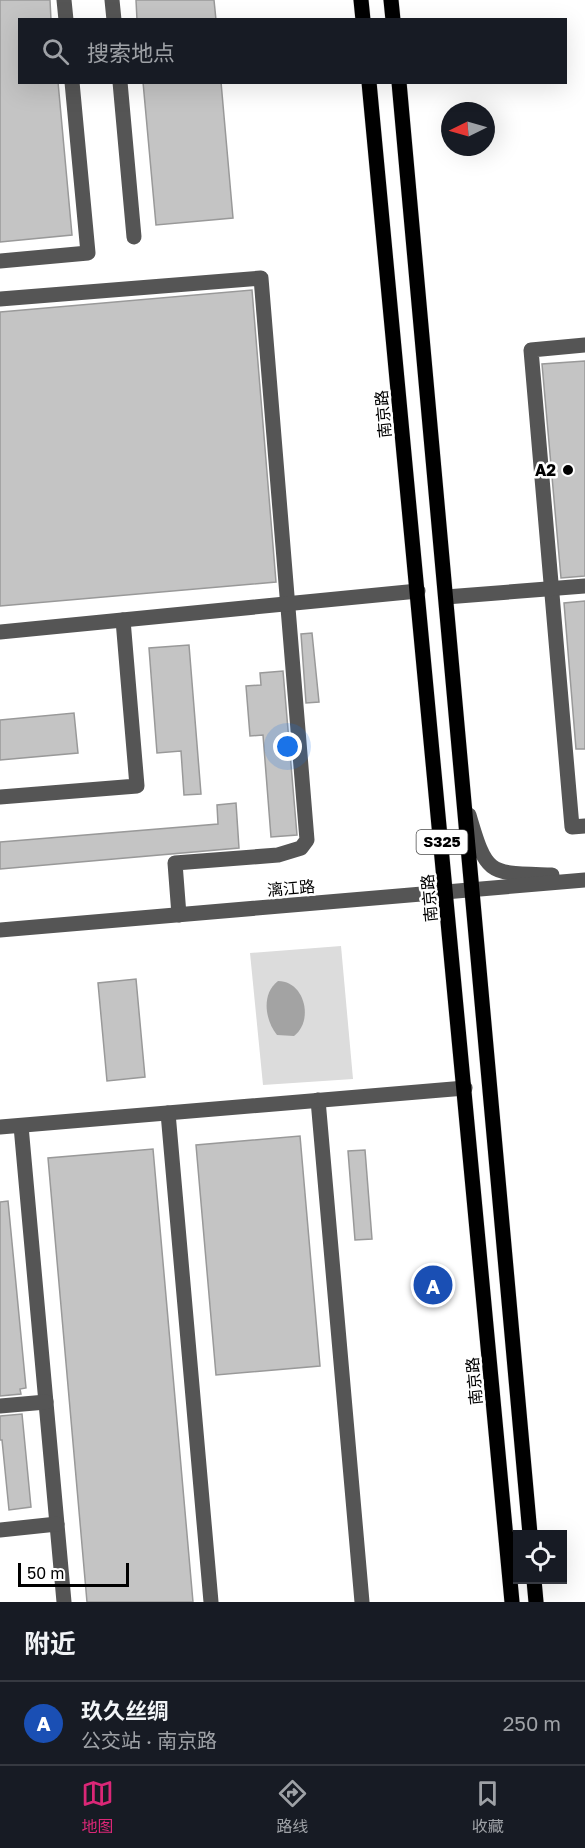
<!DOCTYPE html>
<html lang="zh">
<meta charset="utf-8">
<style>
:root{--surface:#171b24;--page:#20242c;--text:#f1f3f6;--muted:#9ea1a6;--line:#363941;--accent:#db2777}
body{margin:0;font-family:"Golos Text","Noto Sans SC",sans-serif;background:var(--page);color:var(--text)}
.controls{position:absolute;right:18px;bottom:18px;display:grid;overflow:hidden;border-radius:0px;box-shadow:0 6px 24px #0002}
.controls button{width:54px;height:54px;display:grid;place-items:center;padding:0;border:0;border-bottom:2px solid var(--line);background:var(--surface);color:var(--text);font:30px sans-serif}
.compass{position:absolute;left:441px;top:102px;width:54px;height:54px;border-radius:50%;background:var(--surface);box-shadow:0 6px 24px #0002;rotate:265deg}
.scale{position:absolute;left:18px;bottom:15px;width:111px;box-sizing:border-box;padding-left:6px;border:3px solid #000;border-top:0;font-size:16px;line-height:21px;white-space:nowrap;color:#000;-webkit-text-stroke:4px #fff;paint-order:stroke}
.you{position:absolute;left:288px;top:747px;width:21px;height:21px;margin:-15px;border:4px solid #fff;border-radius:50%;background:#1a73e8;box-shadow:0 0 0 9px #1a73e833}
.badge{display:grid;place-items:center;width:39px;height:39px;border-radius:50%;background:var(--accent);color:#fff;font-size:20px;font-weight:700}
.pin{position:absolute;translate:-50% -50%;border:3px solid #fff;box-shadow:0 2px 6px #0006}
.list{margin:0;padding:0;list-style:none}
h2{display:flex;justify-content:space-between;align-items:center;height:78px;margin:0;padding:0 24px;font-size:26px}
h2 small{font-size:20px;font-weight:400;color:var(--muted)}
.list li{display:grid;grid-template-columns:39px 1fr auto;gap:18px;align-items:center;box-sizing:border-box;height:84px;padding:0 24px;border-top:2px solid var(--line)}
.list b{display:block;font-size:22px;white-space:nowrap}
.list p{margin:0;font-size:20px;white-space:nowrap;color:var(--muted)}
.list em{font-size:20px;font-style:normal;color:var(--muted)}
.icon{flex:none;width:33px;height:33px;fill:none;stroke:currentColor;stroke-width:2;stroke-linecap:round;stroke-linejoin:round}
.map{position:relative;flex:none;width:585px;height:1602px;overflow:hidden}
.search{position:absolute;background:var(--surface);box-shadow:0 6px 24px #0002;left:18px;right:18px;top:18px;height:66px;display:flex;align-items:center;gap:15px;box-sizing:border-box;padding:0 21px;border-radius:0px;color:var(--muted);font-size:22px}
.sheet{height:162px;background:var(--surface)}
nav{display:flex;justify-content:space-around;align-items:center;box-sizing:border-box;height:84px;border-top:2px solid var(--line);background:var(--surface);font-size:16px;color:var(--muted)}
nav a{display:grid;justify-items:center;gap:3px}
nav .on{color:var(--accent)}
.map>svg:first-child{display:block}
.green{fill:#dcdcdc}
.water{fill:#a3a3a3}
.building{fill:#c4c4c4;stroke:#999;stroke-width:1.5}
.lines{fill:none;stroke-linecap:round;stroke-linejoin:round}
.major-casing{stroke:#dbdbdb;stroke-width:16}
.minor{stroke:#555;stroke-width:15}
.major{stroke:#000;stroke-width:15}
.poi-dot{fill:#000;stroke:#fff;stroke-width:2}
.labels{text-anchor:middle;stroke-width:5;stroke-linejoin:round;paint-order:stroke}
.shield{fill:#fff;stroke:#4c4c4c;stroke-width:1.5}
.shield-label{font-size:15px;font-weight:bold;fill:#000}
.street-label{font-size:16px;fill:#000;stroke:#fff}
.poi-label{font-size:16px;font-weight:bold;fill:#000;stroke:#fff;text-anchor:end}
</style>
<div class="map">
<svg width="585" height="1602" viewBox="0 0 585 1602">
<rect width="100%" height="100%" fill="#fff"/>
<path class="green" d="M341,946L353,1079L263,1085L250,953Z"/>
<path class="water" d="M278,981C305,981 314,1021 294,1036L277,1035C265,1020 261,994 278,981Z"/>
<g class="building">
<path d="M0,0H50L51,20H20V82H58L72,235L0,242Z"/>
<path d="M136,0H214L216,20H137Z"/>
<path d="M143,82H221L233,218L156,225Z"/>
<path d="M252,290L276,582L0,606V312Z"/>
<path d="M585,361V576L561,578L542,364Z"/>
<path d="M585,601V749H576L564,603Z"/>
<path d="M312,633L319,702L306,703L301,634Z"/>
<path d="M189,645L201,794L184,795L181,751L157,753L149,648Z"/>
<path d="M283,671L297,835L271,837L263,735L250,736L246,686L261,685L260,673Z"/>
<path d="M74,713L78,753L0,760V720Z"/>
<path d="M236,803L239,848L0,869V842L218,824L217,805Z"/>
<path d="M136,979L145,1077L107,1081L98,983Z"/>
<path d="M300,1136L320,1366L216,1375L196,1145Z"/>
<path d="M153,1149L193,1602H87L48,1158Z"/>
<path d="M365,1150L372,1239L355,1240L348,1151Z"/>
<path d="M8,1201L26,1388L20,1389L21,1394L0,1396V1202Z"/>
<path d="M22,1414L31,1507L9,1510L2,1440H0V1416Z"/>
</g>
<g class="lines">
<g class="major-casing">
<g id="major">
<path d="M361,0L363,20"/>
<path d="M391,0L393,20"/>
<path d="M369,82L512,1602"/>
<path d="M399,82L530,1534"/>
<path d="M534,1580L536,1602"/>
</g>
</g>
<g class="minor">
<path d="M64,0L66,20"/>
<path d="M112,0L114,20"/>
<path d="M120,82L134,237"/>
<path d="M0,261L88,253L72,82"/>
<path d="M0,299L261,278L307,840L301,848L278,855L175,863L179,915"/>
<path d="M585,345L531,350L572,827L585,826"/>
<path d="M446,597L585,586"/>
<path d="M0,632L418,591"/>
<path d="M0,797L137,786L123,620"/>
<path d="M469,815C487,877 489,873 552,875"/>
<path d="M0,930L585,880"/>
<path d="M318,1100L362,1602"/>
<path d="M168,1113L211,1602"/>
<path d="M21,1126L64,1602"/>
<path d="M0,1127L465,1088"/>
<path d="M0,1406L46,1402"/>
<path d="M0,1530L57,1524"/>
</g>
<use href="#major" class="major"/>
</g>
<circle class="poi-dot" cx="568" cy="470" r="6"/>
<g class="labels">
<rect class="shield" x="416.5" y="830" width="51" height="24" rx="4.5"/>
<g class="shield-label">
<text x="442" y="847">S325</text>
</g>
<g class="street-label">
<text transform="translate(383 414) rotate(-95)" y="6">南京路</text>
<text transform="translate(291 888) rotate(-5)" y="6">漓江路</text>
<text transform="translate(429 898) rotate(-95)" y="6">南京路</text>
<text transform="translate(474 1381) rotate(-95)" y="6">南京路</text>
</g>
<g class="poi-label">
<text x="556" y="476">A2</text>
</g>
</g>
</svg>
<div class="controls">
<button><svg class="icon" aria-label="locate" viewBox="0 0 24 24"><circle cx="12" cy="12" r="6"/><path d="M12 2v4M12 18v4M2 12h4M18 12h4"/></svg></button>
</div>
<svg class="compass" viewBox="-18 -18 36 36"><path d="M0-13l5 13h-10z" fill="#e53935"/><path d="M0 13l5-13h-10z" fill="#9ea1a6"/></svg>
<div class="scale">50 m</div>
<div class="you"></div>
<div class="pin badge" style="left:433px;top:1285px;background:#1a4fb4">A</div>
<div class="search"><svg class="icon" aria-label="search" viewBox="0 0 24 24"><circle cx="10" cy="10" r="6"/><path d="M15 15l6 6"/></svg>搜索地点</div>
</div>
<section class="sheet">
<h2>附近<small></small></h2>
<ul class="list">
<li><span class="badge" style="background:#1a4fb4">A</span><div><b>玖久丝绸</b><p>公交站 · 南京路</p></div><em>250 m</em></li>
</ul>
</section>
<nav>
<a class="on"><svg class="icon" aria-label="map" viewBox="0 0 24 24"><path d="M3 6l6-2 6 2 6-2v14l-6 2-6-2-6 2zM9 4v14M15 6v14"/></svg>地图</a>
<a><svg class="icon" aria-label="directions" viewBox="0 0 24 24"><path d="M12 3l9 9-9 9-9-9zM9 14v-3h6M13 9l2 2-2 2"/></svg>路线</a>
<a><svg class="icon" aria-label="saved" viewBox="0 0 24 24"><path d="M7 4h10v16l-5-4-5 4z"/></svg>收藏</a>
</nav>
